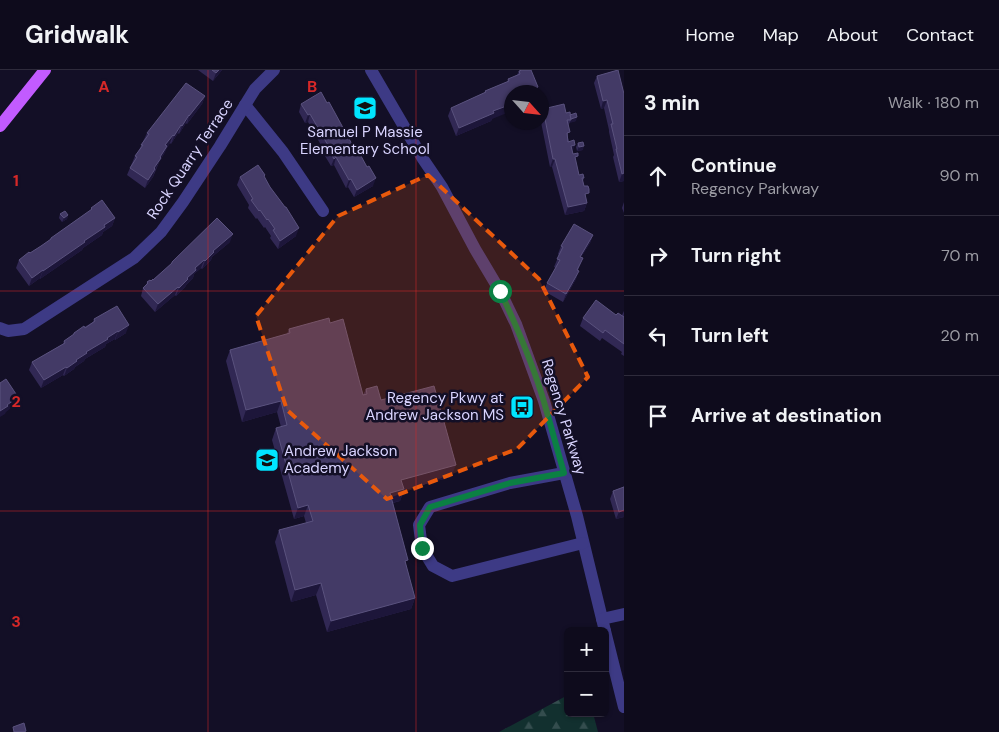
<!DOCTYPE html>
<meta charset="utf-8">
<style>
:root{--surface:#0e0b1c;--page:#171425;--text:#f1f3f6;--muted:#9b9ba3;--line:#2e2b3b}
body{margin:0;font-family:"DM Sans",sans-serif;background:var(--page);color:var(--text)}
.controls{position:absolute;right:15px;bottom:15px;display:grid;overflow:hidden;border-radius:8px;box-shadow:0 1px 4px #0004}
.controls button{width:45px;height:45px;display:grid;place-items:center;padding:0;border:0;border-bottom:1px solid var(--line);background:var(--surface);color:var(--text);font:25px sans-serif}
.compass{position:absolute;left:504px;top:15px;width:45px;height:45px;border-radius:50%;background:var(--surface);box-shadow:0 1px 4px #0004;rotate:117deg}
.stop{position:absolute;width:15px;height:15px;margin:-11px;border:4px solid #0b8043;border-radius:50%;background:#fff}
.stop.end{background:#0b8043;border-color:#fff;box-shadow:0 1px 5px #0008}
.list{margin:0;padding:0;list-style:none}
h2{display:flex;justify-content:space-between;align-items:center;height:65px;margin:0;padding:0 20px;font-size:21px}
h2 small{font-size:16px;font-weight:400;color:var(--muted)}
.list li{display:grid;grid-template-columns:32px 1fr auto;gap:15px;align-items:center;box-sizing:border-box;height:80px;padding:0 20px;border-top:1px solid var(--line)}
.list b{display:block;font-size:19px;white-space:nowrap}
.list p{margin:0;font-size:16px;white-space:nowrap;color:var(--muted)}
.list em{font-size:16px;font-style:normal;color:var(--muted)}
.icon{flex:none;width:28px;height:28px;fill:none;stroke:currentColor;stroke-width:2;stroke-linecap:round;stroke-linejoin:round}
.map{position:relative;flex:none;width:624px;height:662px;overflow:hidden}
header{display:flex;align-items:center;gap:30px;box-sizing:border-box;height:70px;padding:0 25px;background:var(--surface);border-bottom:1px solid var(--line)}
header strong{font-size:24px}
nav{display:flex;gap:28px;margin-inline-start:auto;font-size:18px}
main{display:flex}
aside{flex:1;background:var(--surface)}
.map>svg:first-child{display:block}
.forest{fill:url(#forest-firs)}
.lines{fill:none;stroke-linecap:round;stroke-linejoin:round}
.minor{stroke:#3d3a85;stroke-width:12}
.major{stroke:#c25bff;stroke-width:12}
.wall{fill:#312854}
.shaded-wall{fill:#1d163a}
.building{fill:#433a66;stroke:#5a527e}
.route{stroke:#0b8043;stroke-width:6}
.marked{fill:#e8590c;fill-opacity:0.2;stroke:#e8590c;stroke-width:4;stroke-dasharray:10 6;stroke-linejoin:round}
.grid{fill:none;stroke:#d62828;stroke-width:1;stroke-opacity:0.55}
.labels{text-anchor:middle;stroke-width:5;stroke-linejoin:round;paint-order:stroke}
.poi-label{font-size:15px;fill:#d9d4ff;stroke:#130f26}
.street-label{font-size:15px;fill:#d9d4ff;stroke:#130f26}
.grid-label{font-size:16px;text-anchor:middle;font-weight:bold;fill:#d62828;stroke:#130f26;stroke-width:5;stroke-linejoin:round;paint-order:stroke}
</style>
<header>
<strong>Gridwalk</strong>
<nav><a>Home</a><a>Map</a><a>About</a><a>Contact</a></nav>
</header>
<main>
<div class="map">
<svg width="624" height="662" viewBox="0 0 624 662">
<defs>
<pattern id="forest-firs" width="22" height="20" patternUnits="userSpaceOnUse" patternTransform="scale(1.25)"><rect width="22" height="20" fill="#12302f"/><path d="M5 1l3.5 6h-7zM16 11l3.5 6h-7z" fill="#344d4e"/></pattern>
</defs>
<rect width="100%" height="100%" fill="#130f26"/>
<path class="forest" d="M568,625V643H593L598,662H499Z"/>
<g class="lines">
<g class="minor">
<path d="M371,0L423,89L442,117L475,179L500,221L516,254L544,331L577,446L605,561"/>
<path d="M245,35L283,82L323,141"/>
<path d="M0,258L8,261L24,259L134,188L161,162L183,132L220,76L255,19L274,0"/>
<path d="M564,403L510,413L430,437L419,455L422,478L433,496L452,506L583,473"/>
<path d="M602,549L624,544"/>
<path d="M605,561L624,637"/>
</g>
<path class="major" d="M0,56L45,0"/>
</g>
<g class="wall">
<path d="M198,0H222L213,11Z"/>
<path d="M618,0L624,111L619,112L613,87L614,85L609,62V60L604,38L601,39L594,13L597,6Z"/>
<path d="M519,1L538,17L536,22H512L492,49L491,51L456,66L448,46L451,38L484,23L485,21L507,12L508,9L517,5Z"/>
<path d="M205,26L202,34L187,54L186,53L179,64L178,63L171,74L170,73L167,77L164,84L160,90L153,107L145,118L127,105L135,86L139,80L147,63Z"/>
<path d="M301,34L373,116L354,127L348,117L346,118L334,95L331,96L325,86L326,84L308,52L305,53L299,42Z"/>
<path d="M543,39L566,43L570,45L576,51L570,52L568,56V68L576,93L579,105L584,108L583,111L587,133L584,141L565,145L552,97H550L541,52L542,43Z"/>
<path d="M578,73L583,80L577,81L576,77Z"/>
<path d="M265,105L264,107L296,166L278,179L270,168L271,166L265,157L264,158L257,148L256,149L248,138L249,135L237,115L240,107Z"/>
<path d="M624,132V143L622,138Z"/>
<path d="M91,138L115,148L112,156L103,162L102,165L83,178L82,180L40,209V208L29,216L16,198L19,190L41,176L50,170L51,168L91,140Z"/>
<path d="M60,144L68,145L67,149L62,152L59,148Z"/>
<path d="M593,165L590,173L581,187L583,188L578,200L576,209L563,232L544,221L547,213L556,198L554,197L559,185L558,184L561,176Z"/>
<path d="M230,172L212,187L211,190L202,199L201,198L194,204L193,208L187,214L185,217L176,226L175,225L155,242L141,226L143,218L146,216L147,212L153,210L171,195L172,192Z"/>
<path d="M624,241V286L621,284L622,282L602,268L600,271L580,256L583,248L616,245H622Z"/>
<path d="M94,249L126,263L115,270V269L106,274L105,277L85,289L84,291L75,297L74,299L64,306L63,305L41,318L29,300L32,292L63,274L64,271L73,265L74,263L93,252Z"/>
<path d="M330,253L363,325L366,319L381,330L451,407L404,420L400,431L393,433L406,495L415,528L411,539L327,562L316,525L291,532L275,472L279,460L306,453L304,446L294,449L272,370L276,358L281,357L277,342L242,352L226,291L230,280L287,264L289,259Z"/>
<path d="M624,416V447L616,449L610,429L613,421L623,417Z"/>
</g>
<g class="shaded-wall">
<path d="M219,0H222L213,11L216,3Z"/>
<path d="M538,17L536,22H526Z"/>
<path d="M205,26L202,34L187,54L189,46Z"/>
<path d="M607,30L604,38L601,39L603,31Z"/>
<path d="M512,34V41L492,49L491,51L456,66L459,58L493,41Z"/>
<path d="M310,44L308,52L305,53L308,45Z"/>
<path d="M189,45L186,53L179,64L182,56Z"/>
<path d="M577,47L576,51L570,53L571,49Z"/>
<path d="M181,55L178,63L171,74L174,66Z"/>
<path d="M173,65L170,73L155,100L153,107L145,118L148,110L165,75Z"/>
<path d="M575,75L572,83L571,76Z"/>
<path d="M584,76L583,80L577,81L579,77Z"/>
<path d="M336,87L334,95L331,96L334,89Z"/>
<path d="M553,89H555L552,97H550Z"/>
<path d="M624,103V111L619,112L622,104Z"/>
<path d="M376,108L373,116L354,127L357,120Z"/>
<path d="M351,109L348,117L346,118L349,110Z"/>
<path d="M587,133L584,141L565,145L568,137Z"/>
<path d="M68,145L67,149L62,152L64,148Z"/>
<path d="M115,148L112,156L103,162L102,165L83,178L82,180L40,209L43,201Z"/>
<path d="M299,158L296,166L278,179L280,171Z"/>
<path d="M233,164L230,172L212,187L211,190L202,199L205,191L213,181Z"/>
<path d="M593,165L590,173L577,194L580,187Z"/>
<path d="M204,190L201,198L194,204L193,208L187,214L185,217L176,226L179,218L195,198Z"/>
<path d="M43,200L40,208L29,216L32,208Z"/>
<path d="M579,201L576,209L563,232L566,224Z"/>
<path d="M178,217L175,225L155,242L158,234Z"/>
<path d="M129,255L126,263L115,270L118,262Z"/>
<path d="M118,261L115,269L106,274L105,277L85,289L84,291L75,297L74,299L64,306L67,298L76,290L86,282Z"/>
<path d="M66,297L63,305L41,318L44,310Z"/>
<path d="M18,327L15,335L6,342L5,344L0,347V341Z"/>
<path d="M281,331L277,342L242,352L246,340Z"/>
<path d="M456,395L451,407L404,420L400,431L386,434L390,423L401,410Z"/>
<path d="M308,435L304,446L294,449L298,438Z"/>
<path d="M624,440V447L616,449L619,442Z"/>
<path d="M321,513L316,525L291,532L295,520Z"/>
<path d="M415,528L411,539L327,562L331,551Z"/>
</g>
<g class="building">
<path d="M212,0H219L216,3Z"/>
<path d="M522,0H531L538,17L527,22H512V34L493,41L494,43L459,58L451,38L486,22L485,21L509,11L508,9L520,4L519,1Z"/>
<path d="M618,0L624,24V103L622,104L616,79H617L611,54H613L607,30L603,31L597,6Z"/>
<path d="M186,13L205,26L189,46V45L182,56L181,55L174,66L173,65L165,75L167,76L160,87L161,88L154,98L155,99L148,110L130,98L137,87L135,86L143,75H141L149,64L147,63Z"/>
<path d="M321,22L327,33L329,32L353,76L355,75L367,97L369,96L376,108L357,120L351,109L349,110L336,87L334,89L328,78L329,77L310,44L308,45L301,34Z"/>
<path d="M564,34L566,43L570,42L571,50H567L570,62L567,63L568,72L574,70L575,75L571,76L573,84L578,83V86L575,87L579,105L583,104L584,108H582L584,116H588L589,119V123L585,124L587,133L568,137L555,89H553L543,39Z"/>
<path d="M576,43L577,47L571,49L570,45Z"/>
<path d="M583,72L584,76L579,77L578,73Z"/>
<path d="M258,95L265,105L264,106L270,117L285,137H286L299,158L280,171L273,160L275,159L268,149L267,150L260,140L259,141L251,130L253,129L240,107Z"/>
<path d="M102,130L115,148L104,155L105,157L84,171L85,172L43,201V200L32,208L19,190L29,182L30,183L41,176L51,169V168L92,139L91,138Z"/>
<path d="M65,141L68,145L64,148L60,144Z"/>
<path d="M217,148L233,164L213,181L214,182L205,191L204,190L195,198L196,200L187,208L188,209L179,218L178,217L158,234L143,218L148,213L147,212L150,210L151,211L153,209V210L172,193V192Z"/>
<path d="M574,154L593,165L580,187L583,188L577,200L579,201L566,224L547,213L560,190L557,189L563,177L561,176Z"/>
<path d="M596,230L616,245L618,243L624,247V274L605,260L603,263L583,248Z"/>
<path d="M117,236L129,255L118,262V261L107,268L108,269L86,282L87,283L76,290L77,291L67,298L66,297L44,310L32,292L65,273L64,271L74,264V263L84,256L85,258L95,251L94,249Z"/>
<path d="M329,248L330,253L343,249L363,325L367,324L366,319L377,316L381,330L434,316L456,395L401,410L404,419L390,423L408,490L405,491L415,528L331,551L321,513L295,520L279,460L313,451L308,435L298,438L276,358L287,355L281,331L246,340L230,280L290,263L289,259Z"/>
<path d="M6,309L18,327L7,335L8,336L0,341V313Z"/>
<path d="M624,417V440L619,442L613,421Z"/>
<path d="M24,653L26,661L24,662H14L13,657Z"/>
</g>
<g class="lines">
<path class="route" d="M422,478L420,455L430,437L510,413L564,403C557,379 551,356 544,332C533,294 517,257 500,221"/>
</g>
<path class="marked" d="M428,105L539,209L588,307L517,379L387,429L287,340L256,246L338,146Z"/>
<path class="grid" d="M208,0V662M416,0V662M0,221H624M0,441H624"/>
<defs>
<g id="school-square" transform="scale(1.25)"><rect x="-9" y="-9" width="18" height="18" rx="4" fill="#00e5ff" stroke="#130f26"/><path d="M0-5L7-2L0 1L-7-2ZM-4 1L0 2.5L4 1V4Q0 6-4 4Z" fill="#111"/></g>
<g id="bus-square" transform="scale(1.25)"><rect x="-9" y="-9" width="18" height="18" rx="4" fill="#00e5ff" stroke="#130f26"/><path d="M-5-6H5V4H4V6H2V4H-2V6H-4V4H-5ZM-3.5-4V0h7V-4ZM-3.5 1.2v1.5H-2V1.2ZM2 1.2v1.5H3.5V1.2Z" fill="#111"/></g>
</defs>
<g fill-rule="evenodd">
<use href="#school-square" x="365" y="38"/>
<use href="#bus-square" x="522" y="337"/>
<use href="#school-square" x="267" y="390"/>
</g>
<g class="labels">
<g class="poi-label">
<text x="365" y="67">Samuel P Massie<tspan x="365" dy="17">Elementary School</tspan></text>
<text x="504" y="333" text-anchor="end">Regency Pkwy at<tspan x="504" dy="17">Andrew Jackson MS</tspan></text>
<text x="284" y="386" text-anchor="start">Andrew Jackson<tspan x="284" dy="17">Academy</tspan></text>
</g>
<g class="street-label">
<text transform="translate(190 89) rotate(-56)" y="5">Rock Quarry Terrace</text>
<text transform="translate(564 347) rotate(73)" y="5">Regency Parkway</text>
</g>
</g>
<g class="grid-label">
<text x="104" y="22">A</text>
<text x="312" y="22">B</text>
<text x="16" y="116">1</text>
<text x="16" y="337">2</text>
<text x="16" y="557">3</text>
</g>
</svg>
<div class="controls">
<button>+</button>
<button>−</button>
</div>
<svg class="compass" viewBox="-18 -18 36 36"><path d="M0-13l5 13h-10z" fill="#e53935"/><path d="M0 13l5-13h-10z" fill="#9b9ba3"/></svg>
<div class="stop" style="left:500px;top:221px"></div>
<div class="stop end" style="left:422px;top:478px"></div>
</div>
<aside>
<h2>3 min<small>Walk · 180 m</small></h2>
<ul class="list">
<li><svg class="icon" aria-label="ahead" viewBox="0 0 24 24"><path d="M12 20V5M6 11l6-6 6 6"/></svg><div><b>Continue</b><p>Regency Parkway</p></div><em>90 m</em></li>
<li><svg class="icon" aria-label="right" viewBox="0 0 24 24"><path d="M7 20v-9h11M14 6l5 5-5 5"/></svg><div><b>Turn right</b></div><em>70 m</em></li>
<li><svg class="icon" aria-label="left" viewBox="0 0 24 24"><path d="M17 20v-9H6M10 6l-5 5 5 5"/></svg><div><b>Turn left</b></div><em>20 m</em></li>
<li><svg class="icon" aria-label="arrive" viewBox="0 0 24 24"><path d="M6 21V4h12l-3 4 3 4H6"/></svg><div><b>Arrive at destination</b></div></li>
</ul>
</aside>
</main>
